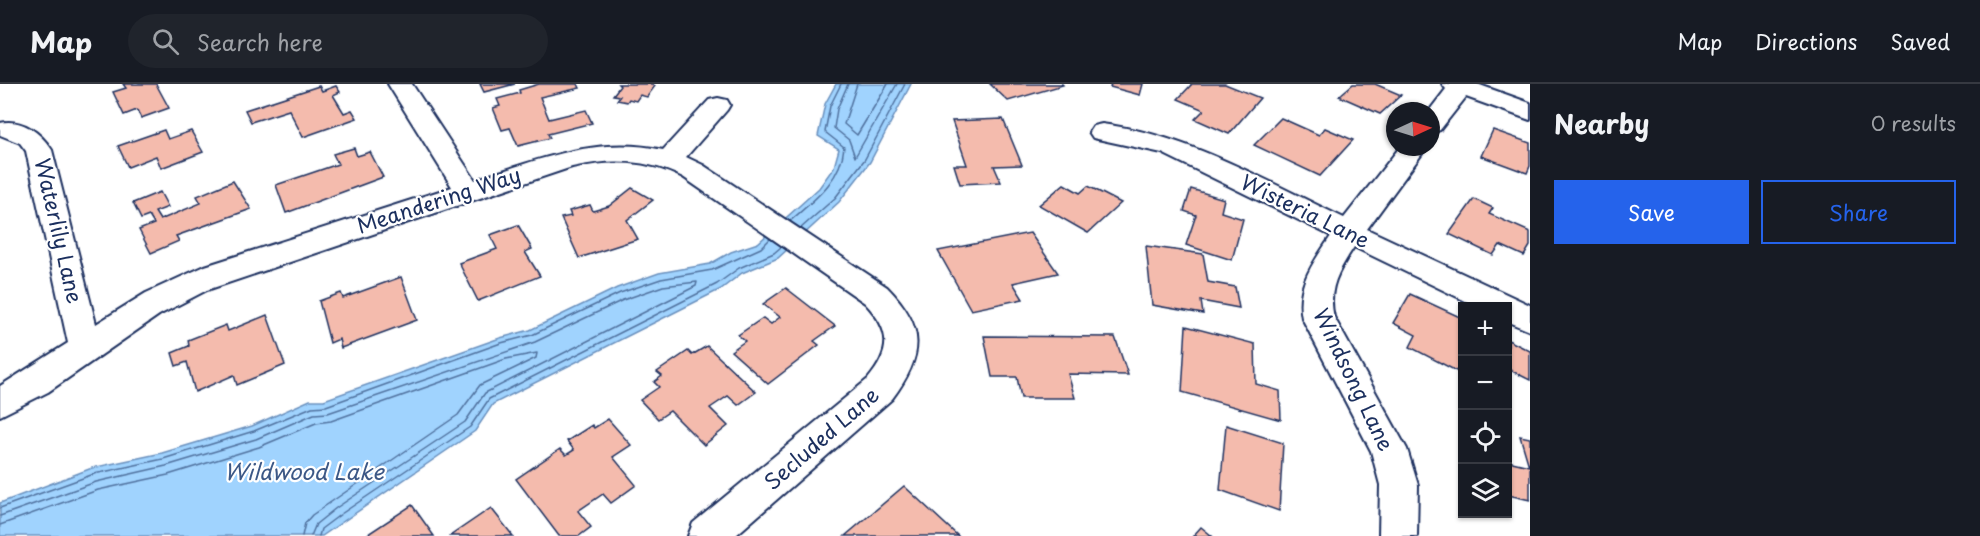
<!DOCTYPE html>
<meta charset="utf-8">
<style>
:root{--surface:#171b24;--page:#20242c;--text:#f1f3f6;--muted:#9ea1a6;--line:#363941;--accent:#2563eb}
body{margin:0;font-family:"Playpen Sans",sans-serif;background:var(--page);color:var(--text)}
.controls{position:absolute;right:18px;bottom:18px;display:grid;overflow:hidden;border-radius:0px;box-shadow:0 2px 4px #0004}
.controls button{width:54px;height:54px;display:grid;place-items:center;padding:0;border:0;border-bottom:2px solid var(--line);background:var(--surface);color:var(--text);font:30px sans-serif}
.compass{position:absolute;left:1386px;top:18px;width:54px;height:54px;border-radius:50%;background:var(--surface);box-shadow:0 2px 4px #0004;rotate:86deg}
.list{margin:0;padding:0;list-style:none}
h2{display:flex;justify-content:space-between;align-items:center;height:78px;margin:0;padding:0 24px;font-size:26px}
h2 small{font-size:20px;font-weight:400;color:var(--muted)}
.actions{display:flex;gap:12px;padding:18px 24px}
.actions a{flex:1;padding:14px 0;border:2px solid var(--accent);border-radius:0px;text-align:center;font-size:21px;color:var(--accent)}
.actions .main{background:var(--accent);color:#fff}
.icon{flex:none;width:33px;height:33px;fill:none;stroke:currentColor;stroke-width:2;stroke-linecap:round;stroke-linejoin:round}
.map{position:relative;flex:none;width:1530px;height:452px;overflow:hidden}
header{display:flex;align-items:center;gap:36px;box-sizing:border-box;height:84px;padding:0 30px;background:var(--surface);border-bottom:2px solid var(--line)}
header strong{font-size:28px}
nav{display:flex;gap:33px;margin-inline-start:auto;font-size:21px}
.search{width:420px;height:54px;background:var(--page);display:flex;align-items:center;gap:15px;box-sizing:border-box;padding:0 21px;border-radius:33px;color:var(--muted);font-size:22px}
main{display:flex}
aside{flex:1;background:var(--surface)}
.map>svg:first-child{display:block}
.water{fill:#a0d3fe;stroke:#6b91be;stroke-width:1.5}
.lines{fill:none;stroke-linecap:round;stroke-linejoin:round}
.shore{stroke:#50719e;stroke-width:1.5}
.building{fill:#f4bbad;stroke:#1b2f5e;stroke-width:1.5}
.minor-casing{stroke:#1b2f5e;stroke-width:4}
.minor{fill:#fff;fill-rule:evenodd}
.labels{text-anchor:middle;stroke-width:4.5;stroke-linejoin:round;paint-order:stroke}
.street-label{font-size:21px;fill:#1b2f5e;stroke:#fff}
.water-label{font-size:22px;font-style:italic;fill:#3c5886;stroke:#fff}
</style>
<header>
<strong>Map</strong>
<div class="search"><svg class="icon" aria-label="search" viewBox="0 0 24 24"><circle cx="10" cy="10" r="6"/><path d="M15 15l6 6"/></svg>Search here</div>
<nav><a>Map</a><a>Directions</a><a>Saved</a></nav>
</header>
<main>
<div class="map">
<svg width="1530" height="452" viewBox="0 0 1530 452">
<rect width="100%" height="100%" fill="#fff"/>
<filter id="ink" filterUnits="userSpaceOnUse"><feTurbulence type="fractalNoise" baseFrequency=".0167" numOctaves="2"/><feDisplacementMap in="SourceGraphic" scale="12" xChannelSelector="R" yChannelSelector="G"/><feConvolveMatrix kernelMatrix="1 2 1 2 8 2 1 2 1" color-interpolation-filters="sRGB"/></filter>
<g filter="url(#ink)">
<path class="water" d="M836,0H911L870,78L839,118L778,174L742,189L721,205L493,320L475,347L322,452H0V419L92,384L162,369L252,342L310,316H324L500,254L530,246L617,204L659,189L710,180L731,168L758,159L819,104L834,83L839,65L818,52L825,20Z"/>
<g class="lines">
<g class="shore">
<path d="M848,0L837,25L834,44L849,56L855,73L897,0"/>
<path d="M857,0L844,40L857,51L888,0"/>
<path d="M790,137C814,116 841,97 844,63L825,48L830,22L841,0"/>
<path d="M801,144L835,114L865,75L905,0"/>
<path d="M0,424L94,390L163,375L254,347L312,323L326,322L501,259L532,251L620,209L661,195L712,186L761,164L770,155"/>
<path d="M0,432L96,398L166,382L256,355L314,330L328,329L535,258L623,216L663,202L697,198L696,202L485,309L465,338L336,424L316,440L311,452"/>
<path d="M0,441L98,406L168,391L259,363L316,339L331,337L506,275L537,269L536,274L480,301L458,331L312,431L305,439L302,452"/>
<path d="M319,452L321,445L341,430L470,343L489,315L717,200L739,184L774,169L781,163"/>
</g>
</g>
<g class="building">
<path d="M123,0H156L169,24L141,34L137,26L124,31L113,8L126,4Z"/>
<path d="M480,0H515L484,8Z"/>
<path d="M578,0L580,4L540,13L549,35L586,26L592,39L548,50L550,54L518,62L510,44L502,46L493,24L500,22L497,15L520,9L519,6L539,0Z"/>
<path d="M618,0H652L655,2L647,13L640,11L636,17L629,15L627,18L617,16L620,12L613,11L620,2Z"/>
<path d="M990,0H1062L1063,1L1008,17Z"/>
<path d="M1111,0H1143L1140,11L1110,3Z"/>
<path d="M1192,0H1225L1260,14L1229,50L1195,35L1204,26L1178,15Z"/>
<path d="M1353,0H1375L1401,11L1380,30L1339,12Z"/>
<path d="M319,2L322,7L336,2L340,8L333,11L344,29L352,26L357,34L303,53L289,26L251,38L245,26Z"/>
<path d="M1281,34L1319,51L1325,44L1353,56L1320,92L1254,61Z"/>
<path d="M1003,35L1022,81L994,82L1001,98L960,100L954,81H967L952,37Z"/>
<path d="M164,46L168,55L191,47L203,68L161,84L156,72L128,83L118,62Z"/>
<path d="M1493,46L1530,59V82L1527,89L1481,72Z"/>
<path d="M354,64L357,72L370,68L383,93L286,129L276,101L338,80L333,70Z"/>
<path d="M233,97L251,125L176,152L179,157L151,169L139,146L154,140L149,132L141,135L133,119L160,108L168,123L155,128L160,136L201,119L197,112Z"/>
<path d="M1064,100L1080,109L1088,102L1121,119L1088,149L1039,121Z"/>
<path d="M632,104L653,116L627,136L638,155L579,174L561,134L571,132L569,127L590,121L593,127L609,122Z"/>
<path d="M1191,105L1224,115L1221,128L1243,135L1232,176L1186,161L1196,131L1184,127Z"/>
<path d="M1474,115L1493,124L1489,130L1530,148V162L1524,172L1500,161L1493,171L1449,150Z"/>
<path d="M518,141L532,165L525,168L540,192L478,217L459,179L497,165L490,151Z"/>
<path d="M1030,149L1058,189L1013,199L1023,215L971,226L938,167Z"/>
<path d="M1146,162L1203,170L1208,198L1235,203L1239,224L1201,217L1203,230L1152,221Z"/>
<path d="M401,193L417,236L341,264L339,255L330,259L319,217L341,209L343,214Z"/>
<path d="M786,204L835,242L814,257L819,261L768,300L731,267L745,257L738,251L763,234L771,240L780,233L763,220Z"/>
<path d="M1410,210L1462,234V290L1410,263L1416,251L1393,239Z"/>
<path d="M267,231L285,281L237,301L234,291L195,308L187,278L176,282L172,269L189,262L188,256L226,241L228,247Z"/>
<path d="M1186,242L1255,260L1256,300L1280,307L1281,336L1182,308Z"/>
<path d="M984,252L1115,253L1128,291L1068,290L1075,314H1021L1017,293H992Z"/>
<path d="M1508,256L1530,267V296L1508,285Z"/>
<path d="M707,262L756,308L738,321L728,312L710,324L728,342L704,361L670,327L658,335L640,316L659,303L654,298L662,292L657,288L688,267L692,271Z"/>
<path d="M608,335L631,361L613,373L636,401L611,419L603,410L578,427L591,443L579,452H559L516,395L560,365L566,371L574,366L567,357L592,341L594,344Z"/>
<path d="M1226,341L1283,359L1279,427L1220,406Z"/>
<path d="M1520,352L1530,354V416L1508,411V377L1529,382Z"/>
<path d="M904,402L958,452H845Z"/>
<path d="M412,421L434,452H365Z"/>
<path d="M491,424L513,452H450Z"/>
<path d="M1201,443L1212,452H1193Z"/>
</g>
<g class="lines">
<g class="minor-casing">
<g id="minor">
<path d="M388,0H412L475,96C537,76 598,51 663,66L709,16L718,14L727,16L730,21L727,26L686,73L703,81L887,203C926,243 925,271 892,315L735,452H688L693,439L868,295C892,266 891,247 865,219L683,93C647,75 611,74 572,83L207,206L159,231L48,308L0,332V302L68,259L26,67L20,59L0,51V39C22,34 41,49 52,66L96,240L146,209L205,182L452,103Z"/>
<path d="M1442,0H1477L1530,19V36L1466,13L1440,46L1431,49V27H1429L1446,5Z"/>
<path d="M1102,40C1189,51 1266,97 1344,134L1400,63H1427L1367,145L1530,221V247L1508,238V222H1476L1354,163C1339,186 1327,205 1334,233L1407,365L1418,401L1417,452H1379L1380,401L1371,367L1302,234C1295,201 1314,178 1331,152L1162,69L1093,54L1089,48L1093,42Z"/>
</g>
</g>
<use href="#minor" class="minor"/>
</g>
</g>
<g class="labels">
<g class="street-label">
<text transform="translate(439 117) rotate(-18)" y="7">Meandering Way</text>
<text transform="translate(1305 128) rotate(26)" y="7">Wisteria Lane</text>
<text transform="translate(58 147) rotate(77)" y="7">Waterlily Lane</text>
<text transform="translate(1353 296) rotate(64)" y="7">Windsong Lane</text>
<text transform="translate(822 355) rotate(-41)" y="7">Secluded Lane</text>
</g>
<g class="water-label">
<text x="304" y="396">Wildwood Lake</text>
</g>
</g>
</svg>
<div class="controls">
<button>+</button>
<button>−</button>
<button><svg class="icon" aria-label="locate" viewBox="0 0 24 24"><circle cx="12" cy="12" r="6"/><path d="M12 2v4M12 18v4M2 12h4M18 12h4"/></svg></button>
<button><svg class="icon" aria-label="layers" viewBox="0 0 24 24"><path d="M12 4l9 5-9 5-9-5zM3 14l9 5 9-5"/></svg></button>
</div>
<svg class="compass" viewBox="-18 -18 36 36"><path d="M0-13l5 13h-10z" fill="#e53935"/><path d="M0 13l5-13h-10z" fill="#9ea1a6"/></svg>
</div>
<aside>
<h2>Nearby<small>0 results</small></h2>
<ul class="list">
</ul>
<div class="actions"><a class="main">Save</a><a>Share</a></div>
</aside>
</main>
